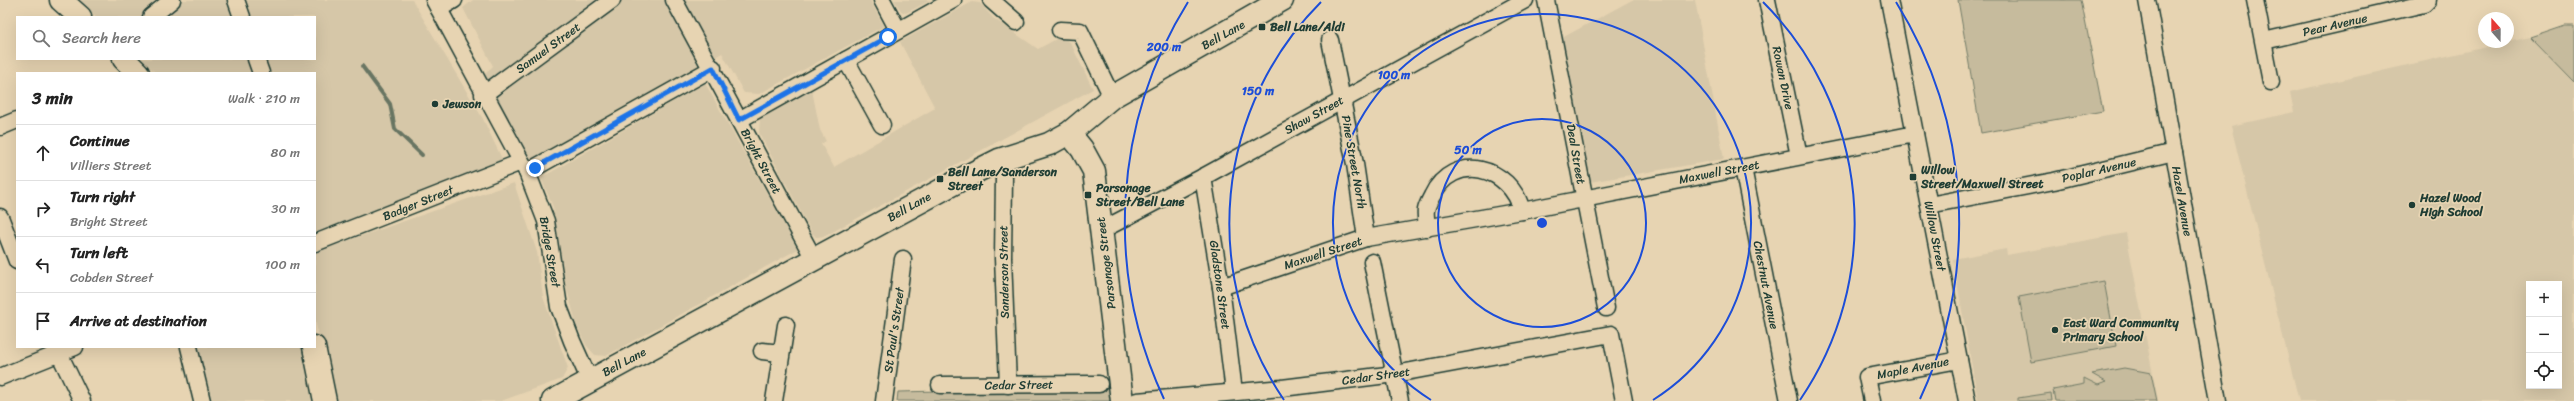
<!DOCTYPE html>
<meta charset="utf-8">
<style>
:root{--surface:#fff;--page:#f6f6f6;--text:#222;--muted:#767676;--line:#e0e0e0}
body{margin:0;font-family:Sriracha,sans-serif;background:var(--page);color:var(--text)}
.controls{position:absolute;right:12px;bottom:12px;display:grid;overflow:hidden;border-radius:0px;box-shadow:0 4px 16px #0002}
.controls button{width:36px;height:36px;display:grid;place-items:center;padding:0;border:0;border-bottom:1px solid var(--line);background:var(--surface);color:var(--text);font:20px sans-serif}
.compass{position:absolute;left:2478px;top:12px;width:36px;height:36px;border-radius:50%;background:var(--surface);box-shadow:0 4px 16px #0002;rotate:339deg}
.stop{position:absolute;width:12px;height:12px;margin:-9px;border:3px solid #1a73e8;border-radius:50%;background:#fff}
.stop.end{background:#1a73e8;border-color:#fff;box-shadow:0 1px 4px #0008}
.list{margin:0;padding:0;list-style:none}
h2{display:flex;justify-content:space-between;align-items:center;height:52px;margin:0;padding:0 16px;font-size:17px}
h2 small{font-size:13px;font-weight:400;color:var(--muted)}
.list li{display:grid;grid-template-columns:26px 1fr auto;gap:12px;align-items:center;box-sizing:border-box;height:56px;padding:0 16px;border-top:1px solid var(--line)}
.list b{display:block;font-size:15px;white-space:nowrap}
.list p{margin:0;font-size:13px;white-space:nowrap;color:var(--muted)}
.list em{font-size:13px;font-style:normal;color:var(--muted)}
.icon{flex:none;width:22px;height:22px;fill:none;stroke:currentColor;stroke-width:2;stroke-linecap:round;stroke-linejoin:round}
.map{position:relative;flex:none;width:2574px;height:401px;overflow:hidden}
.search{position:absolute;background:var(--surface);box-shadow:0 4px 16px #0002;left:16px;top:16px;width:300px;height:44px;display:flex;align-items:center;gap:10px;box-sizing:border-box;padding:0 14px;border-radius:0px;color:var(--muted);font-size:15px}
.panel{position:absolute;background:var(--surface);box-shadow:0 4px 16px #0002;left:16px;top:72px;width:300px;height:276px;border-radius:0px}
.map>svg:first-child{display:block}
.built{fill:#d6c7a8;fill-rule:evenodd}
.green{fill:#c6bb9d;stroke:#727c68}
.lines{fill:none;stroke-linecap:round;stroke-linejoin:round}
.stream{stroke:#687462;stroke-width:4}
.minor-casing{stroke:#1f3d34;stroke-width:19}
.secondary-casing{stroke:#1f3d34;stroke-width:25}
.minor{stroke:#e7d4b2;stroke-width:16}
.secondary{stroke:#e7d4b2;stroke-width:22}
.route{stroke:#1a73e8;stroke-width:5}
.ring{fill:none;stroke:#1d4ed8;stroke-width:2}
.poi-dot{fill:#1f3d34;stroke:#e7d4b2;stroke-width:1.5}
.labels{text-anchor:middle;stroke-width:3.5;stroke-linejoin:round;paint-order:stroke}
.street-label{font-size:12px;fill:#1f3d34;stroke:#e7d4b2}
.poi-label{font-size:12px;font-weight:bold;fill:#1f3d34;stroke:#e7d4b2;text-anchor:start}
.centre{fill:#1d4ed8;stroke:#e7d4b2;stroke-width:2}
.ring-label{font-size:12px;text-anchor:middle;font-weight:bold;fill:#1d4ed8;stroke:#e7d4b2;stroke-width:3.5;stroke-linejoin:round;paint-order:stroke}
</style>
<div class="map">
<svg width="2574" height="401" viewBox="0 0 2574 401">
<rect width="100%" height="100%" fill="#e7d4b2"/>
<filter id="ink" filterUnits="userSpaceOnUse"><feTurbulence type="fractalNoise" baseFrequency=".025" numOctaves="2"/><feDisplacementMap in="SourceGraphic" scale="8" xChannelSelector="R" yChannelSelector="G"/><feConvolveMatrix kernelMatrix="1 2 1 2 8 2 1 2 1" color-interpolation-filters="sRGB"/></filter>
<g filter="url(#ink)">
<g class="built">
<path d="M77,0H412L483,119L503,161L356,220L315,232V73H156L141,59H315V17H96Z"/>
<path d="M473,0H870L884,26L759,94L744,93L722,53L532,168L497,102L485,74L493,66L463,8Z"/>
<path d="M894,0H931L906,13L901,11Z"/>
<path d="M1632,0H1695L1724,159L1590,182L1560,39Z"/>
<path d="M972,2L980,3L993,18L1038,49L1060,37L1070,42L1093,89L825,236L816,237L812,233L759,133L760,119L812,90L820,130L826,141L821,144L834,167L935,108L900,42Z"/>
<path d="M2530,37L2574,82V401H2299L2231,126L2294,112L2290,92ZM2529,284H2559V386H2529Z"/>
<path d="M705,83L798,249L606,356L595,355L586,345L577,326L566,286L553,207L541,178Z"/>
<path d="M514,183L537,252L543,297L568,368L562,379L501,401H333L315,319V252Z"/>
<path d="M2126,233L2158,401H1978L1953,259L2006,249L2007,255Z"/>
<path d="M198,347H306L317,401H212Z"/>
</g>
<g class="green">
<path d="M1958,0H2081L2103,111L1981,133Z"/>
<path d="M2565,25H2574V82L2530,37Z"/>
<path d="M2104,281L2116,346L2031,362L2019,297Z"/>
<path d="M2124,368L2151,373L2157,401H2055L2053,390L2084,384V378L2098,385L2106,382L2092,374Z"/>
<path d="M1110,387L1112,401H897L898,392Z"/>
<path d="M2051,393L2052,401H2018V398Z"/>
</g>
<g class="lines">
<path class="stream" d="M362,66L390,104L395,129L422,155"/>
<g class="minor-casing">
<g id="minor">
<path d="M236,0L242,17"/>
<path d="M434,0L527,172L546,221L559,307L572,341L590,381"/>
<path d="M674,0L814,259"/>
<path d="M882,0L898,30"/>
<path d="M991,0L1016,22"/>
<path d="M1546,0L1606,308"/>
<path d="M1767,0L1799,156"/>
<path d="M1889,0L1967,401"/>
<path d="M2147,0L2218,401"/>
<path d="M2255,0L2271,82"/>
<path d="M439,9L454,0"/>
<path d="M151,17L172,0"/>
<path d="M1060,30L1080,31L1112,97"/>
<path d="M1330,40L1355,164L1366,238"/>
<path d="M2264,41L2424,4L2428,0"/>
<path d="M256,59L261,73"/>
<path d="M846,60L882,125"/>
<path d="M483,95L612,0"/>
<path d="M739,120L953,0"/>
<path d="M0,127L17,120"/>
<path d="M999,160L1004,177L1003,258L1008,385"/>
<path d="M1743,168L1789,401"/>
<path d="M527,172L713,68"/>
<path d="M1203,177L1221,287L1234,392"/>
<path d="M1929,205L2054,181L2174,152"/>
<path d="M0,217L17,261"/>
<path d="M1427,228C1427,223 1425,215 1426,210C1427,205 1430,200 1432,196C1453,151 1511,166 1522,211"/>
<path d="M1102,230L1203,177L1525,0"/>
<path d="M315,243L521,162"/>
<path d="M1372,262L1400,401"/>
<path d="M1221,287L1366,238L1522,211L1915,134"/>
<path d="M56,347L82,401"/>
<path d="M189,347L202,401"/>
<path d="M762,351L781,353"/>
<path d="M0,377L75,347"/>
<path d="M940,385L1099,384"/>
<path d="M774,401L786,325"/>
<path d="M884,401L903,259"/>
<path d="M1137,401L1282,388L1395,374L1611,334L1624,401"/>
<path d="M1872,401L1867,377L1959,360"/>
</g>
</g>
<g class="secondary-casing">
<g id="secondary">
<path d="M61,0L80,17"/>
<path d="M124,59L138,73"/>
<path d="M1069,133L1082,149L1094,171L1122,401"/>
<path d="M314,347L325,401"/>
<path d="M553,401L973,173L999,160L1049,144L1069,133L1112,97L1282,0"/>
</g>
</g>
<use href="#minor" class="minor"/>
<use href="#secondary" class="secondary"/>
</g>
</g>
<g class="lines" filter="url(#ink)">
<path class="route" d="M535,168L713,68L739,120L888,37"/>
</g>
<g class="ring">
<circle cx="1542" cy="223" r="104"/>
<path d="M1431 400A209 209 0 1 1 1653 400"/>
<path d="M1284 400A313 313 0 0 1 1321 2M1763 2A313 313 0 0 1 1800 400"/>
<path d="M1164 399A417 417 0 0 1 1188 2M1896 2A417 417 0 0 1 1920 399"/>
</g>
<g class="poi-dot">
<rect x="1258" y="23" width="8" height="8" rx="2"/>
<circle cx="435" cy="104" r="4"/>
<rect x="1909" y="173" width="8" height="8" rx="2"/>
<rect x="936" y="175" width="8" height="8" rx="2"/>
<rect x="1084" y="191" width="8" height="8" rx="2"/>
<circle cx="2412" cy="205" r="4"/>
<circle cx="2055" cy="330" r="4"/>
</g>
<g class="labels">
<g class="street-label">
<text transform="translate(2335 25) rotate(-13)" y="4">Pear Avenue</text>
<text transform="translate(1223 35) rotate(-29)" y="4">Bell Lane</text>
<text transform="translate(548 48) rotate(-36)" y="4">Samuel Street</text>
<text transform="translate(1783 78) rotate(78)" y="4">Rowan Drive</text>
<text transform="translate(1314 115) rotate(-29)" y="4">Shaw Street</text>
<text transform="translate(1576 154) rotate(80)" y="4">Deal Street</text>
<text transform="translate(761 161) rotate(62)" y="4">Bright Street</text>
<text transform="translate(1354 162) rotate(80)" y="4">Pine Street North</text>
<text transform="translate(2099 170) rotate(-13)" y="4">Poplar Avenue</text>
<text transform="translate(1719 172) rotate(-11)" y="4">Maxwell Street</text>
<text transform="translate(2182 201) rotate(80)" y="4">Hazel Avenue</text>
<text transform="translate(418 203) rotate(-22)" y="4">Badger Street</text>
<text transform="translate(909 207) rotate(-29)" y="4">Bell Lane</text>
<text transform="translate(1935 236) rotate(79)" y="4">Willow Street</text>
<text transform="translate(550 252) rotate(80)" y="4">Bridge Street</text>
<text transform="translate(1323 253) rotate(-18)" y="4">Maxwell Street</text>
<text transform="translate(1106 263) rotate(-97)" y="4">Parsonage Street</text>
<text transform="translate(1004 272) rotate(-91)" y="4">Sanderson Street</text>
<text transform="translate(1220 285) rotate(82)" y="4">Gladstone Street</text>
<text transform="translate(1766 285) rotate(79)" y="4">Chestnut Avenue</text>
<text transform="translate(894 330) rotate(-82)" y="4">St Paul's Street</text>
<text transform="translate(624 362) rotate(-28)" y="4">Bell Lane</text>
<text transform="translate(1913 368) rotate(-11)" y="4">Maple Avenue</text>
<text transform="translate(1376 376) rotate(-8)" y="4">Cedar Street</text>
<text transform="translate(1019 385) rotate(-1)" y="4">Cedar Street</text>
</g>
<g class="poi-label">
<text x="1270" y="31">Bell Lane/Aldi</text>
<text x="443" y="108">Jewson</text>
<text x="1921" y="174">Willow<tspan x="1921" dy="14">Street/Maxwell Street</tspan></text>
<text x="948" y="176">Bell Lane/Sanderson<tspan x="948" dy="14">Street</tspan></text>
<text x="1096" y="192">Parsonage<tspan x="1096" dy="14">Street/Bell Lane</tspan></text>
<text x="2420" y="202">Hazel Wood<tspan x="2420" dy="14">High School</tspan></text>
<text x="2063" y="327">East Ward Community<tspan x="2063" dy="14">Primary School</tspan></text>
</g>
</g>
<circle cx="1542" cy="223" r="6" class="centre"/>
<g class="ring-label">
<text x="1164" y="51">200 m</text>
<text x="1394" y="79">100 m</text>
<text x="1258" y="95">150 m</text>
<text x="1468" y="154">50 m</text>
</g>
</svg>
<div class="controls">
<button>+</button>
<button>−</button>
<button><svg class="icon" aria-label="locate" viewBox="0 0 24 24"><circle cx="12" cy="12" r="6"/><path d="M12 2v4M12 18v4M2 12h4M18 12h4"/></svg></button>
</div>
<svg class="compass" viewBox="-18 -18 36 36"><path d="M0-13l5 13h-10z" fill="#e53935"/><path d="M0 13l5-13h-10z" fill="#767676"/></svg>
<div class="stop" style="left:888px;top:37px"></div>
<div class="stop end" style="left:535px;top:168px"></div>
<div class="search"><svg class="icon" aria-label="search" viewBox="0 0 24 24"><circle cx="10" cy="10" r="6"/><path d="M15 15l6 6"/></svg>Search here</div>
<section class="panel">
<h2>3 min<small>Walk · 210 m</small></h2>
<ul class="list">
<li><svg class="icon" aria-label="ahead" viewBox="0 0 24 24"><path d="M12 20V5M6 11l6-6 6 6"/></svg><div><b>Continue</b><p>Villiers Street</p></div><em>80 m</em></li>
<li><svg class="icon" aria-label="right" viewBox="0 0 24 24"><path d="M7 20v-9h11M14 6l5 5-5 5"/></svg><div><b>Turn right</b><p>Bright Street</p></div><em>30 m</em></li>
<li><svg class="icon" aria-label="left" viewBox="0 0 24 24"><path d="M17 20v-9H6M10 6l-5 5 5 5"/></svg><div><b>Turn left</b><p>Cobden Street</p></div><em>100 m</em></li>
<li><svg class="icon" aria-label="arrive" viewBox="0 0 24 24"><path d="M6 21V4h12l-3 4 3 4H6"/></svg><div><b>Arrive at destination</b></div></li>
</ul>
</section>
</div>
